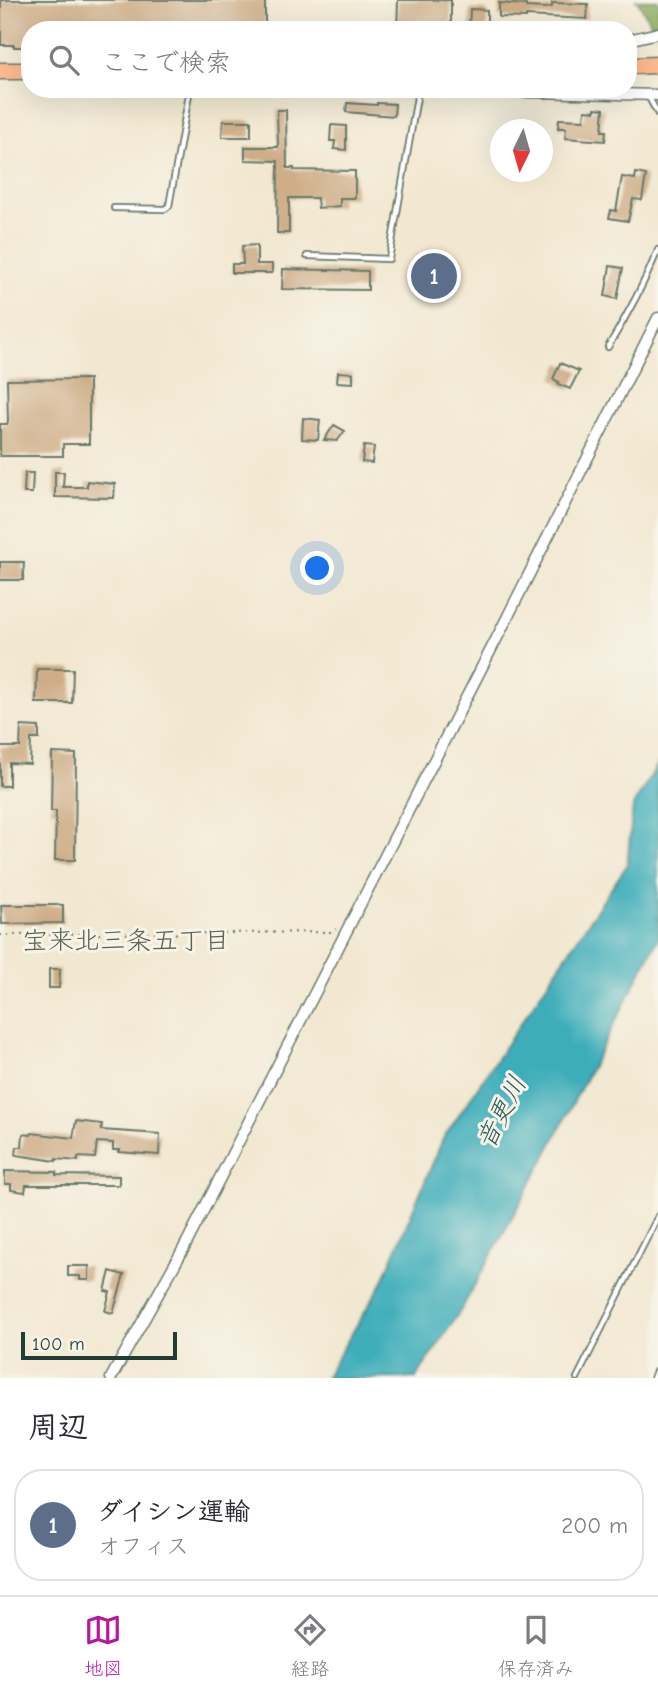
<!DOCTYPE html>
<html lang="ja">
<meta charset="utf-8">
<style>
:root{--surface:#fff;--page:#f2f2f3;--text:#2b2b33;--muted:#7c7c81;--line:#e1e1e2;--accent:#b5179e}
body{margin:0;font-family:"Comic Neue","Klee One",sans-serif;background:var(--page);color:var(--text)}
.compass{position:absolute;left:490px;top:119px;width:63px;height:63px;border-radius:50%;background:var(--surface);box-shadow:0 7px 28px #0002;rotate:185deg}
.scale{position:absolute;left:21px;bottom:18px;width:156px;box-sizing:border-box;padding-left:7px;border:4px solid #1f3d34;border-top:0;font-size:19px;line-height:24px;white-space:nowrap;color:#1f3d34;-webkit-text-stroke:5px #f7f3e8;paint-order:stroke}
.you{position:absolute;left:318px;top:569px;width:24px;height:24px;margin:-18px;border:5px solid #fff;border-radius:50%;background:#1a73e8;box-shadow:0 0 0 10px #1a73e833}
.badge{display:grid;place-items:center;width:46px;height:46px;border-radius:50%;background:var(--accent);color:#fff;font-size:23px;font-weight:700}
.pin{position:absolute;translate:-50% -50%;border:4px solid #fff;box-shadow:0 2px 7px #0006}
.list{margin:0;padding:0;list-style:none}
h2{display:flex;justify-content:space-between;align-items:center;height:91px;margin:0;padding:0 28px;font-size:30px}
h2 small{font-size:23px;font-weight:400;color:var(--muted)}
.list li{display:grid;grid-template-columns:46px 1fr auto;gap:21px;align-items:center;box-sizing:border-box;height:112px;margin:0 14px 14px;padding:0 14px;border:2px solid var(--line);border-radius:28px}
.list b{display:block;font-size:26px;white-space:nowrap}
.list p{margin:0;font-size:23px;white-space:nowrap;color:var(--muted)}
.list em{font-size:23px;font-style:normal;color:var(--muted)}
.icon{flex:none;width:38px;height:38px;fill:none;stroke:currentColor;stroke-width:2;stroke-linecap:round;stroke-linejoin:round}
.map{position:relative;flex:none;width:658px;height:1378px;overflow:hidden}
.search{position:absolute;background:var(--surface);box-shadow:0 7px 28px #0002;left:21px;right:21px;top:21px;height:77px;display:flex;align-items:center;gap:18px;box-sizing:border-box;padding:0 24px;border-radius:28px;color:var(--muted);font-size:26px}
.sheet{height:217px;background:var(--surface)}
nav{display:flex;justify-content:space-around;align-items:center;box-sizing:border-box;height:98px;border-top:2px solid var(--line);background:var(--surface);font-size:19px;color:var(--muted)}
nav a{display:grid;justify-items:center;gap:4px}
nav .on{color:var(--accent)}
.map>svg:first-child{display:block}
.forest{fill:#8dac5f;stroke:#56744a;stroke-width:2}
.water{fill:#3eadba;stroke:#2e7577;stroke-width:2}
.building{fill:#cead87}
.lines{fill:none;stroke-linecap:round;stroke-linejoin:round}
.service-casing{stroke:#69796b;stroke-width:8}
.minor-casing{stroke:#69796b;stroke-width:13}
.primary-casing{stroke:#69796b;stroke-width:19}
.path{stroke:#69796b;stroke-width:2;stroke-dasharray:2 5;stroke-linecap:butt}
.service{stroke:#fff;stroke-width:4.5}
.minor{stroke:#fff;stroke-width:10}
.primary{stroke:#fcba8e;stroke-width:16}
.labels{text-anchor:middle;stroke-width:6;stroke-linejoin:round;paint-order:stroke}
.neighbourhood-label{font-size:26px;fill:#5c6451;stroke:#f7f3e8}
.water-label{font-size:26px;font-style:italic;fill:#285f5c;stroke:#f7f3e8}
</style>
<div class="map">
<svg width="658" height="1378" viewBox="0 0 658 1378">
<rect width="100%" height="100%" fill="#f7f3e8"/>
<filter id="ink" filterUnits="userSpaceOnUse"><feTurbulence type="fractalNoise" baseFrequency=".0143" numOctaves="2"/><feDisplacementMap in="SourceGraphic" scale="14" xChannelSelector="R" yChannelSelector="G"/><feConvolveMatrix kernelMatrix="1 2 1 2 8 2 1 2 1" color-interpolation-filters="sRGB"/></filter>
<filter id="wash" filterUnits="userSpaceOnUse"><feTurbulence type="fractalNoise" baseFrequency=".00686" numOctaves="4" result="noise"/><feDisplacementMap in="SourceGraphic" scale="28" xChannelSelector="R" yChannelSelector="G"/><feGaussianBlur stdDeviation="1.57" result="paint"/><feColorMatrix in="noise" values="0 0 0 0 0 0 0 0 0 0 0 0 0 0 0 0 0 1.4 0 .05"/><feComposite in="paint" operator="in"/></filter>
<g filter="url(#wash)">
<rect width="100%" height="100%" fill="#f2e8d1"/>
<path class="forest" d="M635,0H658V22L651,24L638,1Z"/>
<path class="water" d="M658,764V939L542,1163L462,1308L416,1378H325L381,1285L443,1139L627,865L633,806Z"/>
<g id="blocks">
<g class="building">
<path d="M1,0H265V30H30V47H14V45H1Z"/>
<path d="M398,0H451V30H397Z"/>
<path d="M499,3L526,5V7L545,8L552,7V3L588,4L587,19L526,16V18L499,17Z"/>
<path d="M470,9L487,10V30H469Z"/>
<path d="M347,103L377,105V103L395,104L394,116L346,112Z"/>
<path d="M595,108L604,109L602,131H606L605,141L565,138L566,128H558L559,119L584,120L585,110L595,111Z"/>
<path d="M277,110H286L287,168H294V170L355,171V198H340V206L318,208L317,198H289V233H277L278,161L245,160V147H278Z"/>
<path d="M223,121H251V137H222Z"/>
<path d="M331,125L346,126V150L334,149L335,141H330Z"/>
<path d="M636,173L646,175L642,200L633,199L628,221L609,218L611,210L616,211L622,177L635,179Z"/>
<path d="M257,245V264H272V273H232V264H243L242,246Z"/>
<path d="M610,266L623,268L617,299L605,296Z"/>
<path d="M283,269L368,271V290L282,289Z"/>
<path d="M560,363L579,371L570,389L558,384L559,382L553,379Z"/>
<path d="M338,372L353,373V383L337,382Z"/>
<path d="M89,379V444H63V456H0V424H7L8,421L7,380Z"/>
<path d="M303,418L320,420L318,440L302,439Z"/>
<path d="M334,425L345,431L337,441L324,440Z"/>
<path d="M364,446L374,447L372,463L362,462Z"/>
<path d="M55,472H64L63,487H87V481L115,484L114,498L55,497Z"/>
<path d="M25,473H33L32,493H24Z"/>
<path d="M0,562H24L23,580H0Z"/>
<path d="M37,669H73L72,703H36Z"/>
<path d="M21,726L39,727V739H31L30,764L9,763V786H0V747H20Z"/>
<path d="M52,753L76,754L75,860H55L56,811H51Z"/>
<path d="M1,905H63V923L2,924Z"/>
<path d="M49,969H60L59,988H49Z"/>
<path d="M76,1121L102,1124L101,1130L160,1134L159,1155L119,1152L120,1150H113V1143L97,1142L95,1158L78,1157V1161L56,1159V1161L16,1155L17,1147H22L23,1134L31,1135L32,1133L73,1138Z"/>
<path d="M5,1171L56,1172V1175L119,1176V1185H26L25,1192L11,1190V1184H5Z"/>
<path d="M68,1266H89V1280H80V1276H68Z"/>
<path d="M110,1271L124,1275L113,1313L105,1311L110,1292L105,1291Z"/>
</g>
</g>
</g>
<g filter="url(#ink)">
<use href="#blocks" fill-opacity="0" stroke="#69796b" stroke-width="2"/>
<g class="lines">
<g class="service-casing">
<g id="service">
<path d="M648,96L658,114"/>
<path d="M114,208L165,209L169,206L190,89"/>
<path d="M307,256L389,259L417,97V89"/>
<path d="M608,347C627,316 644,284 658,250"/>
<path d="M577,1378L658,1216"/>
</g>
</g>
<g class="minor-casing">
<g id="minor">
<path d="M628,40L658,33"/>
<path d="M492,89L494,91L658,95"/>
<path d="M111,1378L185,1246L503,626L658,318"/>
<path d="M656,1378L658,1373"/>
</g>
</g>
<g class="primary-casing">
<g id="primary">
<path d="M628,66L658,65"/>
<path d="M0,71H30"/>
</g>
</g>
<path class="path" d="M0,935L331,932L336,929"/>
<use href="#service" class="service"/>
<use href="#minor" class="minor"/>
<use href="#primary" class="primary"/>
</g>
</g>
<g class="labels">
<g class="neighbourhood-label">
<text x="126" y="949">宝来北三条五丁目</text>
</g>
<g class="water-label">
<text transform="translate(501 1112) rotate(-63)" y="9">音更川</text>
</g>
</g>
</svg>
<svg class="compass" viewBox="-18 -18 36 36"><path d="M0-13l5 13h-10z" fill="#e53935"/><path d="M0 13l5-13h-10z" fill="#7c7c81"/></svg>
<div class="scale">100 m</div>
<div class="you"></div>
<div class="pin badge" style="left:434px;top:276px;background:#5c6f8a">1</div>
<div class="search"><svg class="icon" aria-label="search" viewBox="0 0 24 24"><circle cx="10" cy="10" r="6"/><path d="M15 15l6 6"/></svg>ここで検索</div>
</div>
<section class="sheet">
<h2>周辺<small></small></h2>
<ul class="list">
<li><span class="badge" style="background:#5c6f8a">1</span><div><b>ダイシン運輸</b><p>オフィス</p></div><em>200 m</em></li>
</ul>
</section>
<nav>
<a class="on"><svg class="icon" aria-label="map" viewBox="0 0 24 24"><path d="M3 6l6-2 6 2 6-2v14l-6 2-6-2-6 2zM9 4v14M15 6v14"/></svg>地図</a>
<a><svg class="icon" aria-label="directions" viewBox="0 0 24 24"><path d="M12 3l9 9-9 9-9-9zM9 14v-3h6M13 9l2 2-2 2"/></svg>経路</a>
<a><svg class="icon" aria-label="saved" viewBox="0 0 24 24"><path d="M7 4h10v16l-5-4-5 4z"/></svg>保存済み</a>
</nav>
